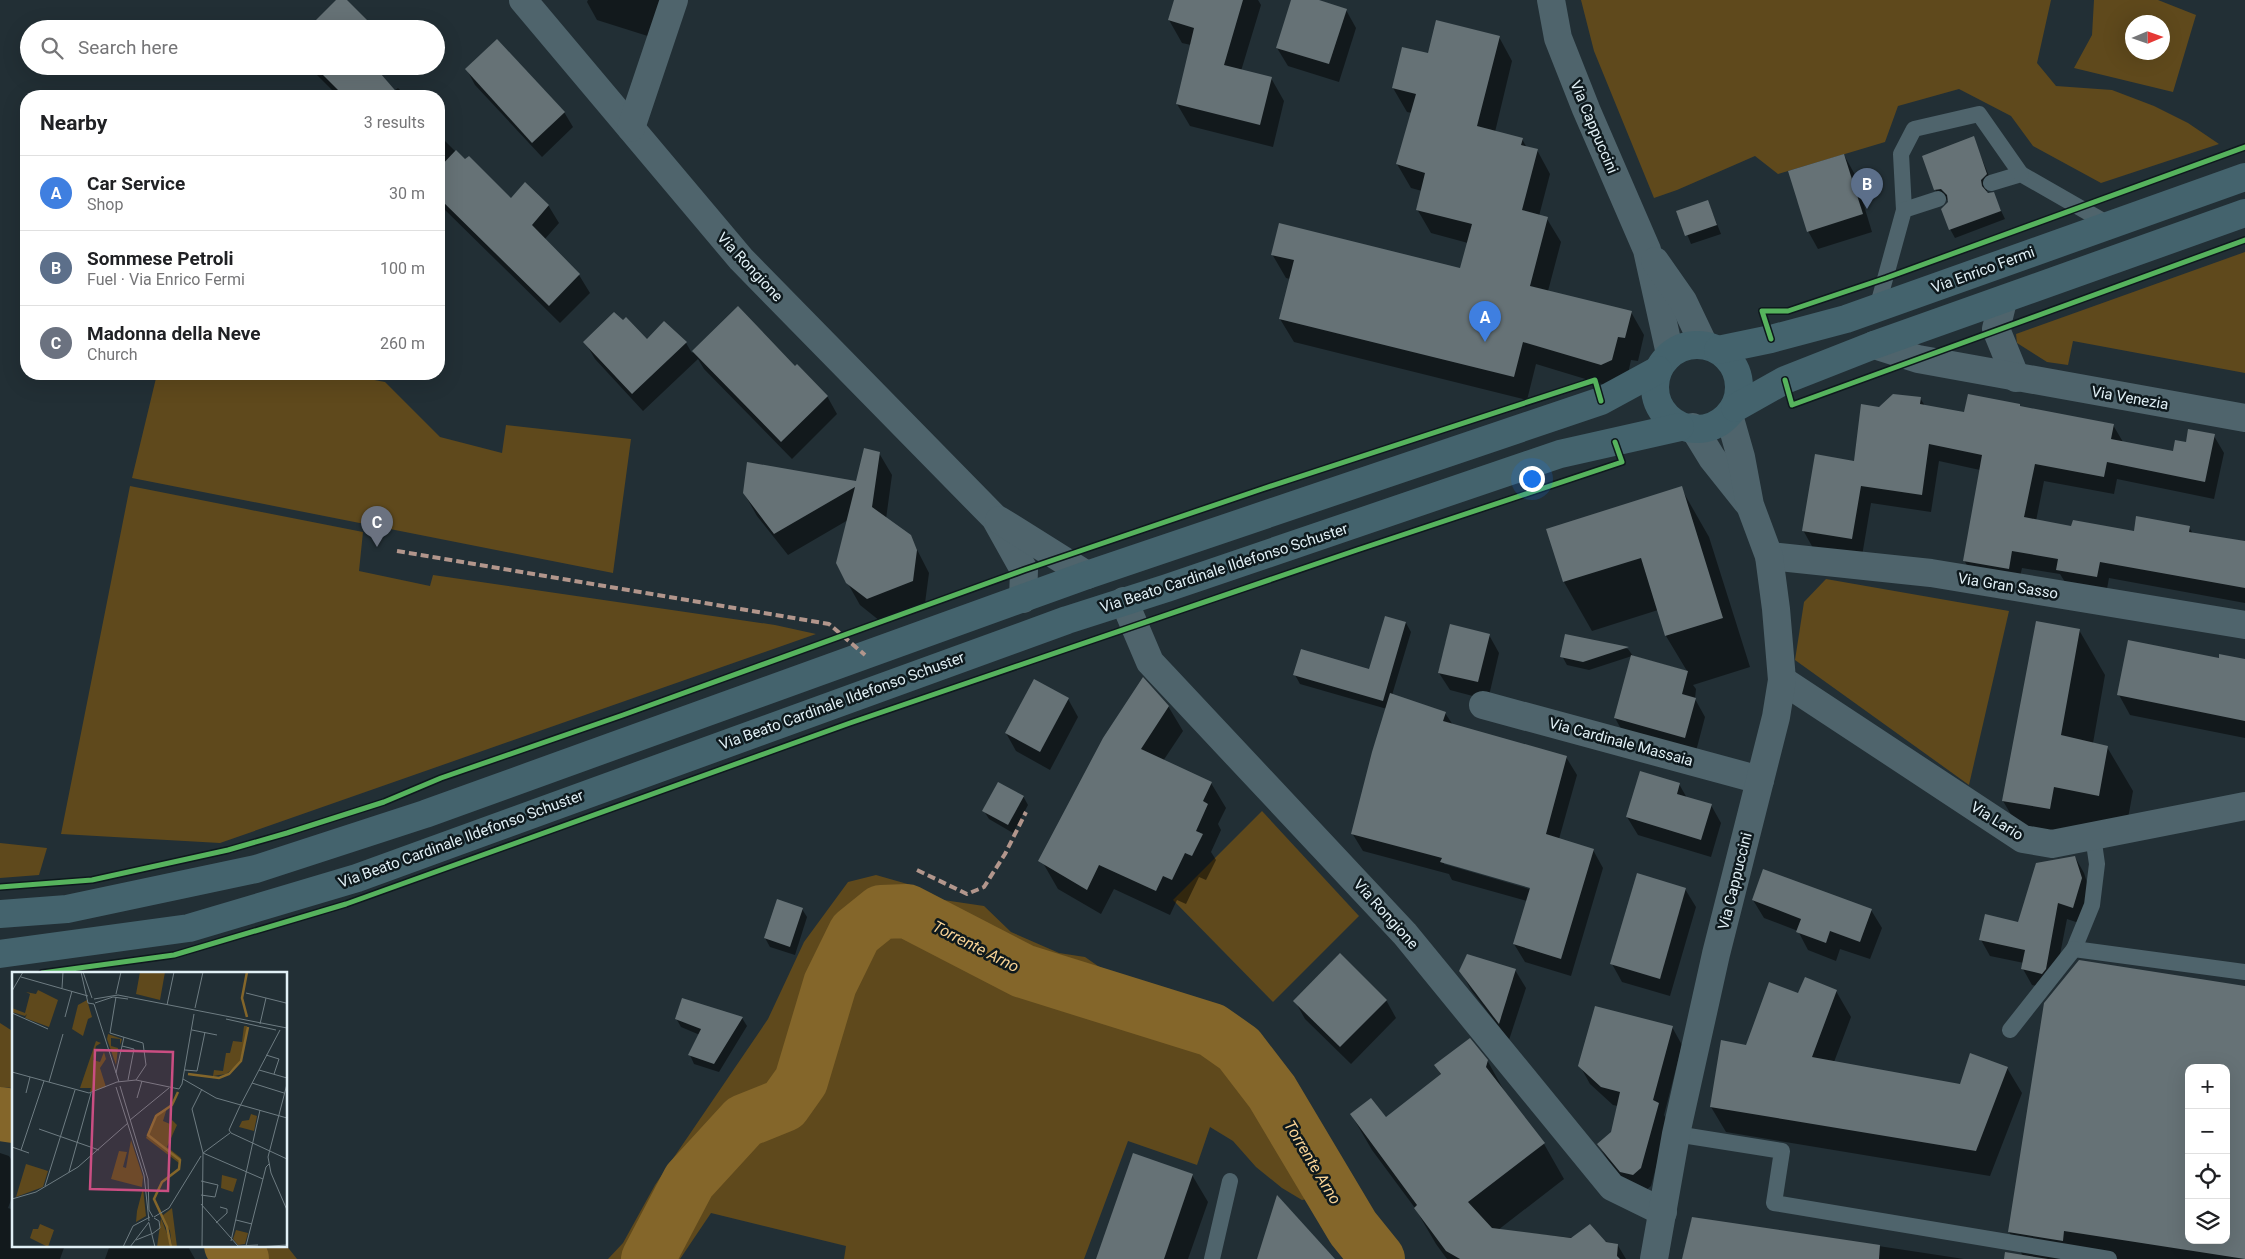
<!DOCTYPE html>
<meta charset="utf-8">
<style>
:root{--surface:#fff;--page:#f2f2f2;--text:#202124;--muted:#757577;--line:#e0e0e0;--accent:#111827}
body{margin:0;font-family:Roboto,sans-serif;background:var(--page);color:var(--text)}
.controls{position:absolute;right:15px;bottom:15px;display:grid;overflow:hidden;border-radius:10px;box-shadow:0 5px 20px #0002}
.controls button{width:45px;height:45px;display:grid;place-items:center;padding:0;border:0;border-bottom:1px solid var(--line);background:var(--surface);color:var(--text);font:25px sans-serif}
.compass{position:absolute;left:2125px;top:15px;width:45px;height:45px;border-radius:50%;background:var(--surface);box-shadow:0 5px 20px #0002;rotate:88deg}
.you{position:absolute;left:1531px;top:478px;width:18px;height:18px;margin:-12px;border:4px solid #fff;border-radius:50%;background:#1a73e8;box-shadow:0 0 0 8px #1a73e833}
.badge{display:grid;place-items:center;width:32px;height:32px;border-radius:50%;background:var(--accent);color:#fff;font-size:16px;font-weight:700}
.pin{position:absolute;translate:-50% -41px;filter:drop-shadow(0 1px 2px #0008)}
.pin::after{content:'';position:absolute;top:26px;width:18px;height:15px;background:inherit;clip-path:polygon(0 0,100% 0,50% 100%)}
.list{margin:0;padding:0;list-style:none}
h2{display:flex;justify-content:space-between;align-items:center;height:65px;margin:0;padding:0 20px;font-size:21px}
h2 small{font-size:16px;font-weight:400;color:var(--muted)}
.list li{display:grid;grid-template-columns:32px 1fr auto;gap:15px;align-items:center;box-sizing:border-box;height:75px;padding:0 20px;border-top:1px solid var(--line)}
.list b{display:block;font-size:19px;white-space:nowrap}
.list p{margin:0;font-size:16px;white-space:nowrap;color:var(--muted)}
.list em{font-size:16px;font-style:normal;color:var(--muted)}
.icon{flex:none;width:28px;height:28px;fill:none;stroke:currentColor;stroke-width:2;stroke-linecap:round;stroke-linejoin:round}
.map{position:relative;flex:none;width:2245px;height:1259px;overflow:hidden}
.search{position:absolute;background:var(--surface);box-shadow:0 5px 20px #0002;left:20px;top:20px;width:425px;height:55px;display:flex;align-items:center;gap:12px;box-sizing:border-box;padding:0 18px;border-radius:28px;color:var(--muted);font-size:19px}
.panel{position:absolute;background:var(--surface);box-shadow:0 5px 20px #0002;left:20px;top:90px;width:425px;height:290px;border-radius:20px}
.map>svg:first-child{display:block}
.green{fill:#5f491c;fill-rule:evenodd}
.shadow{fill:#0007;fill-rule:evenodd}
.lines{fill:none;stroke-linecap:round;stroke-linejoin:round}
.river{stroke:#84662a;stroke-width:54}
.building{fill:#667276;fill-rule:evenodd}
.lane{stroke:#4f646c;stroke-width:16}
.street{stroke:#4f646c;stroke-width:28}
.secondary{stroke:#44636d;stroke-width:28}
.quiet{stroke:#b2968c;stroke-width:4;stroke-dasharray:8 4;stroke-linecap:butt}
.cycleway-casing{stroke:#0e191d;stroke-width:8}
.cycleway{stroke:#56b35d;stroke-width:5}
.labels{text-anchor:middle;stroke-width:5;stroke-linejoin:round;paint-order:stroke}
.street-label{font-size:15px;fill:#e1f0f6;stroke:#0e191d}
.water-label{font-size:16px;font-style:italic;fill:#f7d295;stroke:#0e191d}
.inset-river{fill:none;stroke:#84662a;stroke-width:2.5}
.inset-road{fill:none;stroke:#6e7c82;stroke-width:1}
.view{fill:#ca4e82;fill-opacity:0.15;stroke:#ca4e82;stroke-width:2.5}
.inset-edge{fill:none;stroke:#e1f0f6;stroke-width:2.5}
</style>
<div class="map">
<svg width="2245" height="1259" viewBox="0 0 2245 1259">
<rect width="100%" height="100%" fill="#222f35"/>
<g class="green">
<path d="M1581,0H2051L2037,63L2056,86L2112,90L2154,106L2188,123L2219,144L2101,183L2033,146L2011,116L1959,89L1898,106L1885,142L1778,174L1755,156L1677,190L1654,198L1594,51Z"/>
<path d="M2094,0H2158L2196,15L2173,92L2074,68L2092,35ZM2132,22H2162V52H2132Z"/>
<path d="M2245,252V373L2073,341L2068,365L2047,362L2017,343L2016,334Z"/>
<path d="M157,374H342L385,382L440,437L502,453L506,425L631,439L613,573L132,478Z"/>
<path d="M130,486L363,532L359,571L430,586L433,575L775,625L816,634L220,843L61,834Z"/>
<path d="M1826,579L2009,611L1969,785L1795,660L1804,602Z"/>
<path d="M1262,811L1359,916L1273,1002L1173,900Z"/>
<path d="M0,843L47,848L39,875L0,878Z"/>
<path d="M876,875L911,885L930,898L984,906L1011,932L1059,953L1085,957L1121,982L1192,1005L1242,1026L1258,1046L1304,1125L1339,1154L1352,1190L1302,1200L1282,1188L1256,1167L1233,1141L1210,1127L1197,1165L1128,1141L1084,1259H844L846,1246L711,1213L680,1259H608L623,1243L655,1185L768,1019L804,942L848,882Z"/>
<path d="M0,1023L14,1032V1088L0,1087Z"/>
<path d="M255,1245H286L297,1259H262Z"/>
</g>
<g class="shadow">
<path d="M338,0H345L374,29H308Z"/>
<path d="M588,0H665L654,38L597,20L587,2Z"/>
<path d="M1175,0H1258L1261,5L1241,71L1271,78L1284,101L1273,147L1190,126L1177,104L1191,45L1182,43L1169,20Z"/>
<path d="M1292,0H1315L1346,10L1356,28L1339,82L1288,66L1277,48Z"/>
<path d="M1499,37L1512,61L1495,132L1522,139L1527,148L1537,150L1550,174L1539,216L1547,219L1561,242L1548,291L1631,312L1644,335L1638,361L1631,360L1626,383L1615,388L1536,364L1527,400L1294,342L1280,319L1290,279L1286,278L1272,254L1461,270L1468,243L1431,233L1417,209L1422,191L1411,188L1397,164L1412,113L1407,112L1393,88L1428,55Z"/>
<path d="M308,66H372L394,91L398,88L406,96H338Z"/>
<path d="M467,70L564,112L573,127L542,157L475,85Z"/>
<path d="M439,135L465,161L511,200L548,205L559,223L544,240L579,275L590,293L560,323L439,204Z"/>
<path d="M1973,138L1992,183L1986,192L1993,194L2005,219L1955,238L1950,229L1949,200L1940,198L1935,189Z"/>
<path d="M1844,155L1854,173L1872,232L1818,249L1808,231Z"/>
<path d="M1708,202L1721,234L1691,244L1678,212Z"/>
<path d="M738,308L795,367L827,396L837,414L792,459L704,369L698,359L643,411L595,359L585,342L686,343L692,353Z"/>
<path d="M1920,398L1925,406L1965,413L2021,408L2113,425L2123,442L2174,453L2187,443L2214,436L2224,453L2214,499L2117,479L2114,494L2044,481L2036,521L2072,527L2135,532L2189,527L2193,534L2245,542V603L2109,578L2106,594L2068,587L2060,574L2022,568L2018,586L1974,578L1964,560L1980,470L1939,461L1931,512L1871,503L1862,556L1813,548L1803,530L1855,462L1879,408Z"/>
<path d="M879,453L892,475L886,519L910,536L929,573L925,603L880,621L860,605L847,582L848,520L788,555L757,516L744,493L857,482Z"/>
<path d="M1681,488L1709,537L1750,667L1693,685L1696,689L1695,699L1705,717L1695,755L1625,736L1615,718L1632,656L1589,670L1567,665L1562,656L1566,635L1628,649L1633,656L1687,671L1666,636L1658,610L1592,631L1564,582L1548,530Z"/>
<path d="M1386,618L1406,623L1411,632L1392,695L1445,713L1453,725L1566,757L1577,775L1559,839L1593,850L1603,868L1571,976L1525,962L1514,944L1527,901L1452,880L1449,874L1363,851L1352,833L1387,709L1300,684L1295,675L1370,671ZM1444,862L1536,888V891L1444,864Z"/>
<path d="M2079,630L2105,675L2093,743L2107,747L2133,791L2124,840L2029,845L2003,801Z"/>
<path d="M1489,635L1499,653L1488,700L1450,690L1439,673Z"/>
<path d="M2220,659L2245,660V738L2130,715L2119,695Z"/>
<path d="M1068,699L1078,717L1050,770L1016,751L1006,733Z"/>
<path d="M1168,706L1183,731L1163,761L1211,783L1226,808L1218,824L1221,830L1211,852L1216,860L1206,880L1199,877L1186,904L1177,900L1170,915L1114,889L1101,914L1058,889L1043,863Z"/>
<path d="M1679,784L1687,798L1711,805L1721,823L1711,857L1638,835L1627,817Z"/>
<path d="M1023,796L1028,805L1013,833L989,819L984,811Z"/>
<path d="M2075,857L2084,873L2091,895L2082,924L2067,919L2054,985L2051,989L2032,985L2023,969L2024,963L1990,956L1981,940L2018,923Z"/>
<path d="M1685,889L1696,907L1670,996L1622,982L1612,964Z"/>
<path d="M1753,900L1871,910L1882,928L1870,959L1840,949L1836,961L1808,950L1798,931L1764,918Z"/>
<path d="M802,909L807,917L795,955L770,947L765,938Z"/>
<path d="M1515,970L1526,988L1509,1040L1471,990L1461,971Z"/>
<path d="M2245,987V1259H2005L2023,1256L2009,1232ZM2189,1068H2226V1240H2189Z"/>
<path d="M1836,991L1851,1017L1834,1062L1960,1086L2007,1068L2022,1093L1990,1176L1726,1132L1711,1107L1747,1046L1799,995Z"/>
<path d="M1386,1000L1396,1018L1351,1064L1305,1019L1295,1001Z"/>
<path d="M676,1018H742L747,1026L719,1072L694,1064L690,1055L700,1035L681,1027Z"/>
<path d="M1672,1027L1682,1045L1664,1115L1668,1122L1651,1186L1643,1193L1631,1189L1609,1162L1598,1144L1612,1133L1618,1106L1613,1105L1590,1084L1580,1066Z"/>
<path d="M1487,1060L1507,1096L1544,1144L1564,1179L1498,1230L1603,1241L1617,1244L1626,1259H1447L1436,1244L1415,1208L1372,1150L1351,1114L1386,1119L1441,1075L1436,1066Z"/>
<path d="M0,1153L9,1156L14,1164V1192L8,1208L14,1210V1245H65L60,1259H0Z"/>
<path d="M1192,1175L1208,1202L1188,1259H1100Z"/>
<path d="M1693,1218L1964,1259H1683Z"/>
<path d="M110,1245H187L195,1259H105Z"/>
</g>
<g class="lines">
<g class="river">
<path d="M0,1114L14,1116"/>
<path d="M231,1245L242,1259"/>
<path d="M648,1259L689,1181L744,1121L784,1105L801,1081L830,984L855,933L881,912L907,911L1023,971L1212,1030L1239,1049L1272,1092L1353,1228L1378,1259"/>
</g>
</g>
<g class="building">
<path d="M336,0H347L375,28L307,29Z"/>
<path d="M1174,0H1243L1224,65L1272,77L1260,125L1176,104L1194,28L1168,20Z"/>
<path d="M1291,0H1319L1347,9L1329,64L1276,48Z"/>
<path d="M1436,20L1500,36L1477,126L1523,138L1521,145L1538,149L1522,210L1548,217L1530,286L1632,311L1625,338L1618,337L1612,360L1601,365L1523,342L1514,377L1279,319L1294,260L1271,255L1279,223L1460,268L1472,224L1416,210L1425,173L1396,164L1416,94L1392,88L1402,47L1428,53Z"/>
<path d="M497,39L565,112L532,143L465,69Z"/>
<path d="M314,66H374L400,96H344Z"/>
<path d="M1974,136L1987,174L1981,180L1982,186L1988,193L1994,192L2001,211L1949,230L1941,209L1948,202L1947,195L1941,189L1934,190L1922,156Z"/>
<path d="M456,150L465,159L469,156L511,198L525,182L549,205L532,225L580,274L549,306L439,198V168Z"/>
<path d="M1844,154L1863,214L1807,232L1788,171Z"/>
<path d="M1708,200L1717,225L1685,236L1676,211Z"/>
<path d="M738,306L795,366L797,364L828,396L781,442L692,351Z"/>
<path d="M614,312L623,320L626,317L647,339L664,321L687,342L632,394L583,342Z"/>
<path d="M1893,394L1921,397L1920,404L1964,412L1968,394L2020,404V406L2114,424L2111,439L2173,451L2175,440L2186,442L2188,429L2215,434L2205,482L2107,462L2104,477L2035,464L2024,517L2071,526L2073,520L2134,531L2136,516L2190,526L2189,532L2245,541V588L2100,562L2097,577L2056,570L2058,559L2012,551L2009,569L1963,561L1982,455L1929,444L1922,495L1861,486L1852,539L1802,531L1815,454L1854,461L1861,404L1879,407Z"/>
<path d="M864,448L880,452L872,507L911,535L917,550L913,581L867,599L846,583L836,563L855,487L774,534L743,493L747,462L856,481Z"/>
<path d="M1682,486L1723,618L1665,636L1641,558L1563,582L1546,529Z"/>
<path d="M1385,616L1406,622L1383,701L1293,675L1301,649L1369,669Z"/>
<path d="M2036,621L2080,629L2061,735L2108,746L2099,796L2054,787L2050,809L2002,801Z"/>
<path d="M1450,624L1490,634L1478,682L1438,673Z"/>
<path d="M1565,634L1629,647L1583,662L1560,657Z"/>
<path d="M2128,640L2219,658V654L2245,659V721L2117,695Z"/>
<path d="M1631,655L1688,671L1682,694L1696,698L1685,738L1614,718Z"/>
<path d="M1143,677L1169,706L1141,749L1212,782L1203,801L1208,804L1196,831L1203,834L1192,856L1185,853L1172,880L1163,876L1156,891L1099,865L1087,890L1038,861L1103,738Z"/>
<path d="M1034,679L1069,698L1040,752L1005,733Z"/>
<path d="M1390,693L1446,712L1443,721L1567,756L1546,834L1594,849L1561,959L1513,944L1530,888L1440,862L1442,858L1351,834L1372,752Z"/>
<path d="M1640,771L1680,783L1677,794L1712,804L1701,840L1626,817Z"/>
<path d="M998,782L1024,796L1008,825L982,811Z"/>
<path d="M2075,856L2082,878L2073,908L2058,903L2046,969L2042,974L2021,969L2025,950L1979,940L1985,914L2018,922L2036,863Z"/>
<path d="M1763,869L1872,909L1860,942L1830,931L1826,943L1796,932L1801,919L1752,900Z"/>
<path d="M1637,873L1686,888L1660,979L1610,964Z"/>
<path d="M777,899L803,908L790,947L764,938Z"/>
<path d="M1340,953L1387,1000L1340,1047L1293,1001Z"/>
<path d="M1467,954L1516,969L1499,1024L1459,971Z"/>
<path d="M2079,960L2245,986V1259L2064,1231L2063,1241L2008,1232L2044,1003ZM2189,1068H2226V1240H2189Z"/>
<path d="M1805,977L1837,990L1812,1057L1960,1084L1970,1053L2008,1067L1976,1151L1710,1107L1721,1040L1746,1045L1769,982L1798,993Z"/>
<path d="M682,998L743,1017L714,1064L688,1055L701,1029L675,1019Z"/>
<path d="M1595,1006L1673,1026L1653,1100L1659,1103L1641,1168L1633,1175L1620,1172L1597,1144L1611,1132L1620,1092L1601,1087L1578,1066Z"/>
<path d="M1470,1038L1488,1060L1486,1067L1545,1143L1468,1202L1492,1228L1571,1238L1590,1224L1606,1242L1618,1244L1617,1256L1620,1259H1460L1446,1251L1414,1208L1417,1205L1350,1114L1371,1098L1386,1117L1441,1074L1434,1065Z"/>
<path d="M1133,1153L1193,1174L1164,1259H1096Z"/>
<path d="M1277,1195L1335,1259H1257Z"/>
<path d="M1692,1217L1880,1245L1879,1259H1682Z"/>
<path d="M2005,1252L2048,1259H2004Z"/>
</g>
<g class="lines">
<g class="lane">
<path d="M1991,183L2021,174L2110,225"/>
<path d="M1904,210L1901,154L1914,129L1979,114L2021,174"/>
<path d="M1877,308L1904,210L1938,199"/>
<path d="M2093,836L2097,864L2092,905L2074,949L2245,972"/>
<path d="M2010,1030L2074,949"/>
<path d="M1676,1134L1782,1151L1774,1203L2109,1259"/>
<path d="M1212,1259L1230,1181"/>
</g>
<g class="street">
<path d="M523,0L741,259L995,518L1024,570L1023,599"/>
<path d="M1551,0L1558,38L1586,109L1647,250L1670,354"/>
<path d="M631,128L674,0"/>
<path d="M1655,261L1683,301L1704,345"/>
<path d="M2003,301L1996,329L2016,378"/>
<path d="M1874,345L1918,359L2245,418"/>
<path d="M1693,427L1712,458L1747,502"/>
<path d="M999,520L1087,575"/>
<path d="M1769,556L1931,573L2245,625"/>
<path d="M1124,601L1150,662L1405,934L1612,1187L1663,1212"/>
<path d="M1782,680L2023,839L2052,844L2245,806"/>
<path d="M1483,705L1760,780"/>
<path d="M1654,1259L1676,1134L1716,954L1776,717L1782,680L1776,609L1769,556L1750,505L1741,457L1729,415"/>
</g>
<g class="secondary">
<circle cx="1697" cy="387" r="42"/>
<path d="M1718,350L1771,339L1846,319L2245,177"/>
<path d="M1735,408L1785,380L1874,345L2245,213"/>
<path d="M0,914L67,909L256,869L425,814L1087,575L1601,401L1658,370"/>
<path d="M0,954L189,928L357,878L1067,620L1167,588L1560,454L1680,427"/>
</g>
<g class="quiet">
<path d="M397,551L829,624L865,655"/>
<path d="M917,870L967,894L984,887L1005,854L1026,812"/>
</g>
<g class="cycleway-casing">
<g id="cycleway">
<path d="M1771,339L1762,311H1788L1886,278L2245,147"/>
<path d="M1785,380L1792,405L2245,240"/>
<path d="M0,887L92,880L228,850L287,833L384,802L441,778L623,715L1024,570L1262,489L1595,380L1601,401"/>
<path d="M42,973L174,955L346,904L850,723L1357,550L1622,462L1615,442"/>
</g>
</g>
<use href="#cycleway" class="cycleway"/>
</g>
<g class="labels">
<g class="street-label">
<text transform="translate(1594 127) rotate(67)" y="5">Via Cappuccini</text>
<text transform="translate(750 267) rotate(47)" y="5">Via Rongione</text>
<text transform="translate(1983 270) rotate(-20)" y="5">Via Enrico Fermi</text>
<text transform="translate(2130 398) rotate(10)" y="5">Via Venezia</text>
<text transform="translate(1224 568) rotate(-18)" y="5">Via Beato Cardinale Ildefonso Schuster</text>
<text transform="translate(2008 586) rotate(9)" y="5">Via Gran Sasso</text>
<text transform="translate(842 701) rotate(-20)" y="5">Via Beato Cardinale Ildefonso Schuster</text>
<text transform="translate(1621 742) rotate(15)" y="5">Via Cardinale Massaia</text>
<text transform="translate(1997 821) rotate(32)" y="5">Via Lario</text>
<text transform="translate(461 839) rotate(-20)" y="5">Via Beato Cardinale Ildefonso Schuster</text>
<text transform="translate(1735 881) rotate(-76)" y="5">Via Cappuccini</text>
<text transform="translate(1386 914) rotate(48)" y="5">Via Rongione</text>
</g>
<g class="water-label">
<text transform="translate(976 946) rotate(27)" y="6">Torrente Arno</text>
<text transform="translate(1313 1162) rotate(59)" y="6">Torrente Arno</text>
</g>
</g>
<g transform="translate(12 972)">
<rect width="275" height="275" fill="#222f35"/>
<path d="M128,0H153L148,28L124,22ZM26,18L46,28L37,55L13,46L15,42L13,44L0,40V36L13,41L18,22L14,20L24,22ZM75,28L80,45L76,47L71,64L60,57L66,33ZM232,54H235L234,66L227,92L214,102L201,104L202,98L211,99L214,81H218L221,69L230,70ZM96,62L110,67L108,73V67L99,66V74L106,76L104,93L95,67ZM84,69L89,71L84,74L81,88L88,90L92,80L94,87L88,96L94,115L78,120L79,116H68ZM155,136L151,149L158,152L160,148L165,153L155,175L169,186L167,191L134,166L144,142ZM239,142L245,144L242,159L227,155L230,149L237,148ZM119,168L131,205L130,215L99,207L107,179L115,180L111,195L114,196ZM14,192L36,199L31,215L4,225ZM210,203L225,207L221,220L209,216ZM131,216L134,244L124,250L125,239ZM160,236L165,275H160L158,259L150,244ZM149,246L156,264L158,275H145ZM28,252L42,258L36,275L18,266L21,257H26ZM224,258L236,261L233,272L226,273L221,267Z" fill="#5f491c"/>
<path class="inset-river" d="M235,45L230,26L235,0M176,102L207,106L217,102L229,89L236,55M159,275L155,255L142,227L150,210L167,197L168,188L136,163L144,144L160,133L166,120"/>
<path class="inset-road" d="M69,0L76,31L82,32M71,0L80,26M275,0V49M9,5L76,24M50,16L51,0M0,19L11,0M234,21L274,31M104,22L109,0M104,25L98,61L131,71L134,93L124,108M82,27L106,23L275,56M83,31L101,25L116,27M82,32L107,110M155,33L162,0M183,36L191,0M0,41L36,57M53,45L60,19M214,47L264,58M248,52L254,26M180,58L205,63M110,74L122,77L116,108M254,83L267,87L262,102M173,98L185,99L193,60M247,98L275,106M0,100L77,121L105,110L124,108L167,117L170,112L182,42M104,101L112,65M171,107L204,126L275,146M37,110L51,62M240,111L272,121M275,112L256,185L259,201L275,238M108,114L136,207L137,238L141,245M104,115L132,203L137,249M190,117L180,137L191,181L190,275M14,121L18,105M125,126L130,109M118,148L157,116M27,157L87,178M219,161L217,158L227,136L268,58M219,161L275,187M0,175L17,181M9,178L32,109M191,181L251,207M191,181L218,161M57,200L79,121M189,209L206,213L203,225L189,223M33,214L63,118M0,227L24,220L66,195L116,151M189,232L226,274L246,273M142,245L157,236L189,184M224,248L240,252M137,251L143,275M204,251L215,241V237L208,235M140,262L148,256L147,249L142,246M124,268L139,262M219,269L248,138M234,274L254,195L257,192M111,275L121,254L138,245M118,275L137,250M246,275L274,273"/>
<path class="view" d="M83,78L161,80L156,219L78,217Z"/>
<rect width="275" height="275" class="inset-edge"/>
</g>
</svg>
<div class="controls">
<button>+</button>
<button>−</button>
<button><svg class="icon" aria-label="locate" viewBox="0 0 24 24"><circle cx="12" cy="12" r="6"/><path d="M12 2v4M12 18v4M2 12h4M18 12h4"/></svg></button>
<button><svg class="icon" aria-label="layers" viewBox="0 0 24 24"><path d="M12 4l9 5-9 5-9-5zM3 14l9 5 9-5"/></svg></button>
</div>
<svg class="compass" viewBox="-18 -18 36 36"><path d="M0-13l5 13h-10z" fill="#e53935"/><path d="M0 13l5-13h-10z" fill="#757577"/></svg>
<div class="you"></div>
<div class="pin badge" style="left:1485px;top:342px;background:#3f7fe0">A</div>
<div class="pin badge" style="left:1867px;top:209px;background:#5c6f8a">B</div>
<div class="pin badge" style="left:377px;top:547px;background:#6b7280">C</div>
<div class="search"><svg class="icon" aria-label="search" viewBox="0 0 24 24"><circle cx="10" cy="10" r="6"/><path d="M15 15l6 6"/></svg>Search here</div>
<section class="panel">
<h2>Nearby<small>3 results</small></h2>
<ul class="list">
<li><span class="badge" style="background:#3f7fe0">A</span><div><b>Car Service</b><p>Shop</p></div><em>30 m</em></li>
<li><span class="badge" style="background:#5c6f8a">B</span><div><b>Sommese Petroli</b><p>Fuel · Via Enrico Fermi</p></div><em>100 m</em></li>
<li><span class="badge" style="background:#6b7280">C</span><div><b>Madonna della Neve</b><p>Church</p></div><em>260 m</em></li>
</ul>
</section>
</div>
